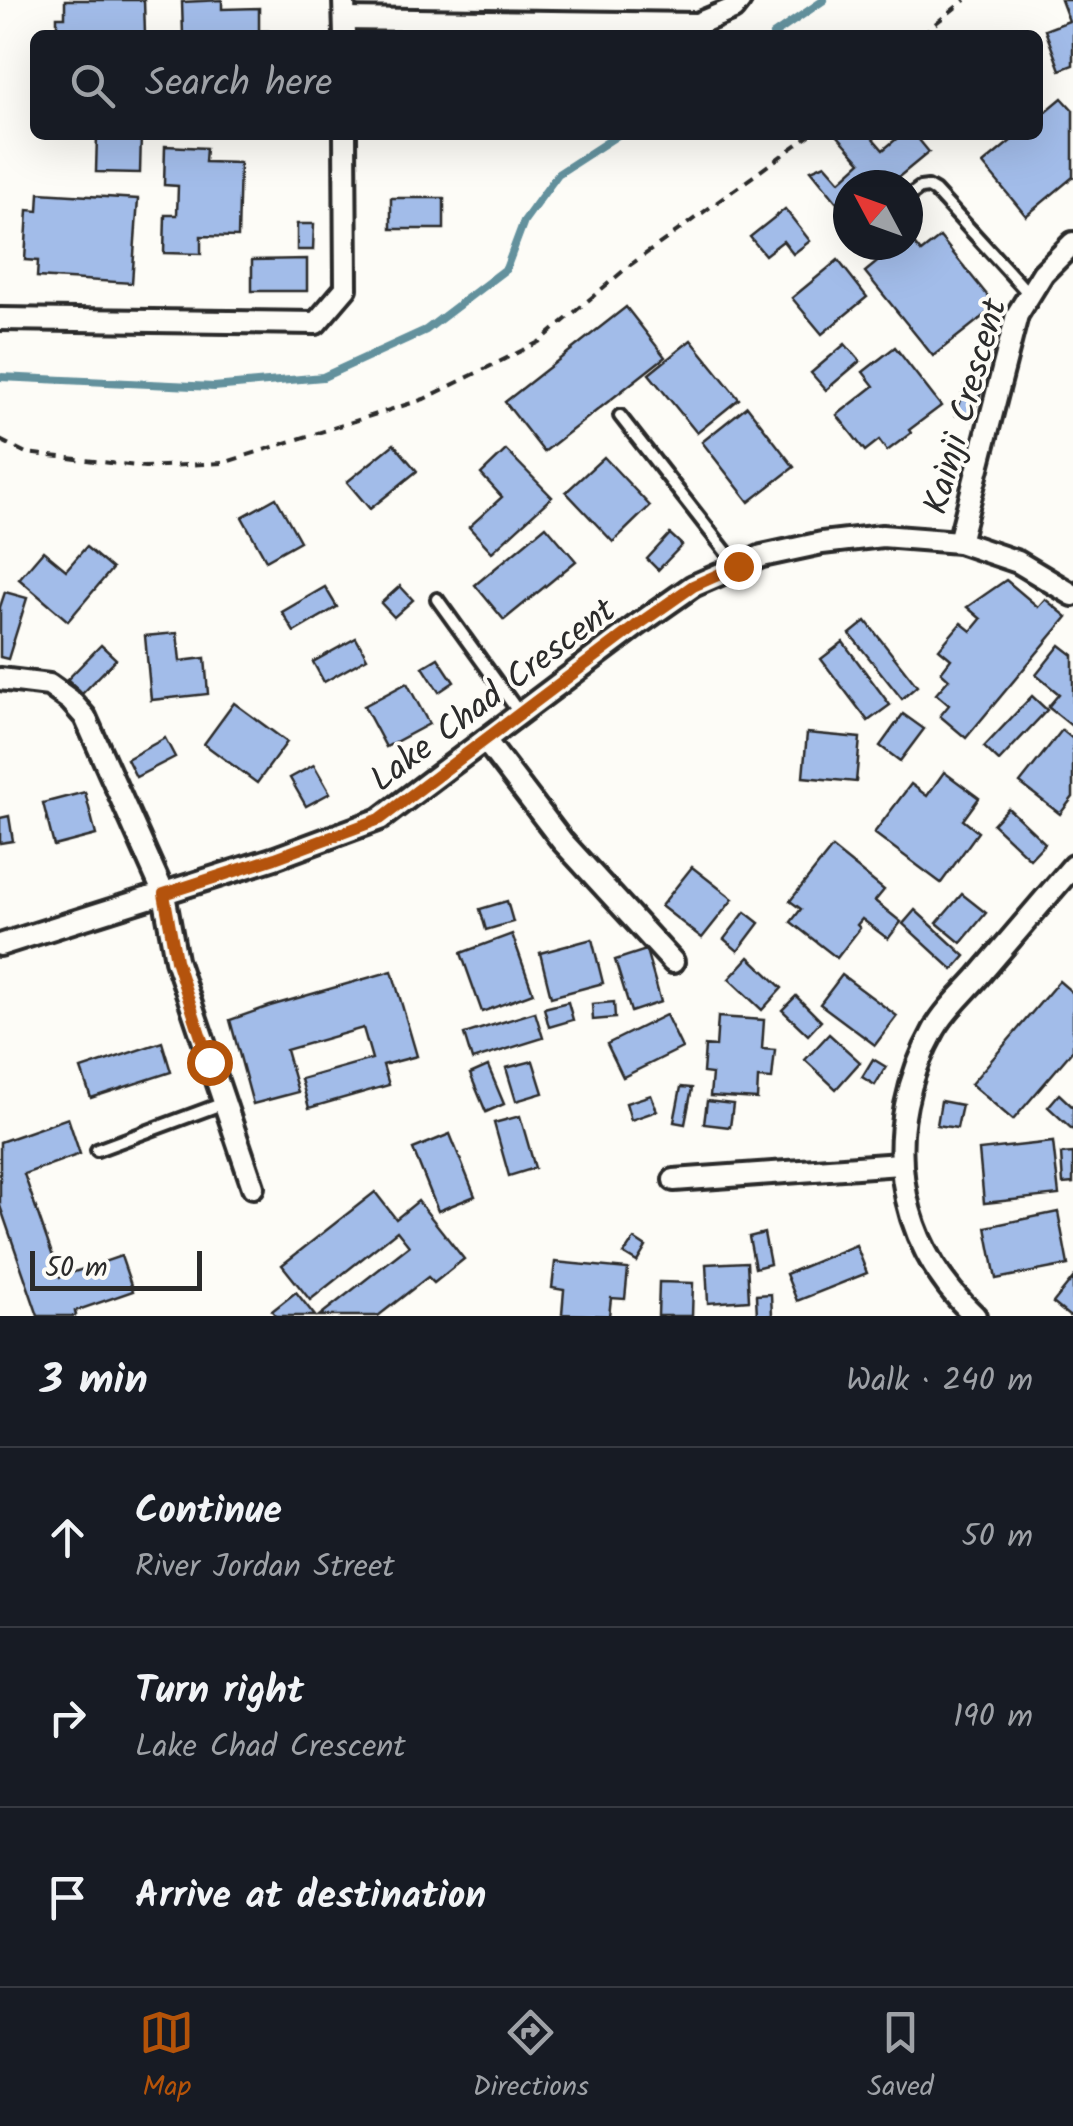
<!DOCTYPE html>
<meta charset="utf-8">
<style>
:root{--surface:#171b24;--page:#20242c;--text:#f1f3f6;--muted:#9ea1a6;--line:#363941;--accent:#b45309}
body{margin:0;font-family:Kalam,sans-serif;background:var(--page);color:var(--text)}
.compass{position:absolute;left:833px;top:170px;width:90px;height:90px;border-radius:50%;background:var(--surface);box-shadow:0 10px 40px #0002;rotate:311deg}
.scale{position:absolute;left:30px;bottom:25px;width:172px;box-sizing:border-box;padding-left:10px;border:5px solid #2b2b2b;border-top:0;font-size:28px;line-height:35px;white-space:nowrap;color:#2b2b2b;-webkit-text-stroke:8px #fdfcf7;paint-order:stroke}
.stop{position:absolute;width:30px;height:30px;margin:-22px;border:8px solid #b45309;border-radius:50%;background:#fff}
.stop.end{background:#b45309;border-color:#fff;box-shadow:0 2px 10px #0008}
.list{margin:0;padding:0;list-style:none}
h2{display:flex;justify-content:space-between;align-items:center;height:130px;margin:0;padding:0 40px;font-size:42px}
h2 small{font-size:32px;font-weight:400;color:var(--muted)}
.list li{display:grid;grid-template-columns:65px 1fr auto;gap:30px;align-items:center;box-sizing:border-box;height:180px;padding:0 40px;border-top:2px solid var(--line)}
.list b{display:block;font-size:38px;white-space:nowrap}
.list p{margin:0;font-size:32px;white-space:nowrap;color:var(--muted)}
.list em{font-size:32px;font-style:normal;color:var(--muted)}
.icon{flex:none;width:55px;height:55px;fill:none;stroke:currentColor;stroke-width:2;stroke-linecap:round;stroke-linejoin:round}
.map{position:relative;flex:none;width:1073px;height:1316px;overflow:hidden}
.search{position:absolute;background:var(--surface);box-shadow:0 10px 40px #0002;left:30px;right:30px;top:30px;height:110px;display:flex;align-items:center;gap:25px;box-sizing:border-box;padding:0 35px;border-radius:15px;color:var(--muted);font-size:38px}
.sheet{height:670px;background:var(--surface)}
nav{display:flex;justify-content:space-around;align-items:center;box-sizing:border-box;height:140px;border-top:2px solid var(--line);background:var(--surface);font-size:28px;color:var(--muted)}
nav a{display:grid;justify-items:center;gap:5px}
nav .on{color:var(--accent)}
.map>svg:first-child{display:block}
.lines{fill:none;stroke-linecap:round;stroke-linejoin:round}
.stream{stroke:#63919d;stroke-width:8}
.building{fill:#a2bce9;stroke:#2b2b2b;stroke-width:2.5}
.lane-casing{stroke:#2b2b2b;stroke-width:18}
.street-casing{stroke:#2b2b2b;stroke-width:28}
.path{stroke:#2b2b2b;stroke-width:4;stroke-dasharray:10 8;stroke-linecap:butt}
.lane{stroke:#fdfcf7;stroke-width:10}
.street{stroke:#fdfcf7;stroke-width:20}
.route{stroke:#b45309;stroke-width:12}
.labels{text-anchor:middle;stroke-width:8;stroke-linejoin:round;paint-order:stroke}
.street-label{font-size:35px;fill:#2b2b2b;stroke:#fdfcf7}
</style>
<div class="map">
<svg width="1073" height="1316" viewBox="0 0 1073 1316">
<rect width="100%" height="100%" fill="#fdfcf7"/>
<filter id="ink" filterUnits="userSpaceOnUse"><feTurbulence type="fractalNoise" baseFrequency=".01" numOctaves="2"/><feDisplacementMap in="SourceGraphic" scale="20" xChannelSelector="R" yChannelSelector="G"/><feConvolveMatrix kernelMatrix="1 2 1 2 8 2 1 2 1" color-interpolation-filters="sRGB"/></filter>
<g filter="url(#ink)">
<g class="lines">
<g class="stream">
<path d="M773,35L824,0"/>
<path d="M0,377L214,387L323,377L426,330L506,269L524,221L558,174L618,135"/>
</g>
</g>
<g class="building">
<path d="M65,0H144L145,35H57V17H65Z"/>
<path d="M222,0V9L259,8V31H268V35H183L182,2Z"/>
<path d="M1061,0H1073V65L1060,70L1045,30L1069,21Z"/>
<path d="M1062,98L1073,110V177L1026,216L983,164L1018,135H1038V118Z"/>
<path d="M97,135H141L140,173L96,172Z"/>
<path d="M837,135H870L883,150L901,135H915L929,152L889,185H848V216L811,170L825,164L840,181L861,162Z"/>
<path d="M165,146L206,148L205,162L240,163L238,237L201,236V254L164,253L165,215H177L178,186L164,185Z"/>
<path d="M39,193L138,199L132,283L37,277L38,261L25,260L28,210L38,211Z"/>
<rect x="391" y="198" width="53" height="31"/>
<path d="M785,209L810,241L793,254L783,241L765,255L750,237Z"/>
<path d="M297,224H314L313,250H297Z"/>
<path d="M908,236L921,252L940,237L996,306L933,356L865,272L898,245H908Z"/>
<path d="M307,259V291H252V260Z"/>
<path d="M838,260L867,297L822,334L792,298Z"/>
<path d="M626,307L665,357L544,452L505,402Z"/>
<path d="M691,340L739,399L697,433L649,374Z"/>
<path d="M845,344L860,361L826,390L811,373Z"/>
<path d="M895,347L941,406L909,430L911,433L887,451L879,440L865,451L837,415L874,386L863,372Z"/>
<path d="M966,381L983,387L971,420L955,415Z"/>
<path d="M747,406L794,467L749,502L702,442Z"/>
<path d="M394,444L417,471L370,509L347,482Z"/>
<path d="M506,450L552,497L492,552L469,527L502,497L481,474Z"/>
<path d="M604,457L650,506L613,542L566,492Z"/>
<path d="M276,498L300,541L266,560L242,517Z"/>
<path d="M546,526L576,561L504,620L475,585Z"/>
<path d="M670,534L682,545L658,570L647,559Z"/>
<path d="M86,547L112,569L68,621L19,579L43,551L66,570Z"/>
<path d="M1006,580L1038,607L1045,599L1067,617L966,738L940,716L949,705L936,694L949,679L941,672L951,659L939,649L961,623L971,631L981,619L967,607Z"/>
<path d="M400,586L413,600L394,617L381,603Z"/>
<path d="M325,587L337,607L294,632L282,612Z"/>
<path d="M5,592L27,598L8,659L0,657V607Z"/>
<path d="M866,621L917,686L902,699L850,634Z"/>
<path d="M177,633L180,661L205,658L208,694L151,700L145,636Z"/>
<path d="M356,638L367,658L324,682L313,662Z"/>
<path d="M843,642L890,705L868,721L821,659Z"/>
<path d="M101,645L116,659L82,694L67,680Z"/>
<path d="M1060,645L1073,655V727L1048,707L1059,694L1036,675Z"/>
<path d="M438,658L454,682L439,692L423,667Z"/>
<path d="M407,683L429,724L386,747L364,706Z"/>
<path d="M1032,696L1047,710L999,761L984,747Z"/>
<path d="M234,703L287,742L257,783L204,744Z"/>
<path d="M903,714L924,729L900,761L880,746Z"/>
<path d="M1062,730L1073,739V797L1060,814L1020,783Z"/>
<path d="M807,733L860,738L856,782L803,777Z"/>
<path d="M165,738L175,757L136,777L127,759Z"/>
<path d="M314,765L330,793L306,806L290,778Z"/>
<path d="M944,772L979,798L963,820L978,832L941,883L874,833L911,784L927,796Z"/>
<path d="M85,792L96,835L54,846L43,803Z"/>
<path d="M1008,808L1045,843L1030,859L993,824Z"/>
<path d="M9,816L13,841L0,843V818Z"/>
<path d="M832,848L884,890L875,901L901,922L888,939L862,919L857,925L860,928L837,958L791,922L801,909L790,901Z"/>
<path d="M692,867L733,899L702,938L661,906Z"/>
<path d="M962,894L986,913L961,943L937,923Z"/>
<path d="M507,901L513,922L486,930L480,909Z"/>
<path d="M915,910L965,956L953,970L903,924Z"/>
<path d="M745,912L759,923L738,951L724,939Z"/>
<path d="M512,934L533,993L482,1012L461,953Z"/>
<path d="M592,939L603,983L551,997L540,953Z"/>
<path d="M646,950L661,1002L631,1012L615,960Z"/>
<path d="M749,957L782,988L762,1010L729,979Z"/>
<path d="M392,971L417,1056L383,1065L389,1085L309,1108L301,1079L372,1059L363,1028L286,1050L298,1092L253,1104L230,1020L270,1006Z"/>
<path d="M842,975L897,1016L875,1045L820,1004Z"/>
<path d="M1059,981L1073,993V1050L1013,1120L971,1084Z"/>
<path d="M796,996L821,1021L808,1035L782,1010Z"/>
<path d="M568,1002L573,1020L549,1027L544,1008Z"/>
<path d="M614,1002L615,1018L593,1020L592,1004Z"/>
<path d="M535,1012L543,1038L472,1060L464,1034Z"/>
<path d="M666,1015L682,1048L623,1077L607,1044Z"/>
<path d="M718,1017L764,1020L762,1049L775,1050L772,1079L758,1078L757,1099L710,1096L712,1074L703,1073L705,1046L716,1047Z"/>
<path d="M829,1034L860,1062L836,1089L805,1060Z"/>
<path d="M162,1042L171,1072L91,1098L81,1069Z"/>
<path d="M873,1059L886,1067L875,1085L862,1077Z"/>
<path d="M533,1061L543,1093L516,1101L506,1068Z"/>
<path d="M488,1066L504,1104L486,1112L470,1074Z"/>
<path d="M681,1087L692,1088L685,1124L674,1122Z"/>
<path d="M1059,1094L1073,1107V1130L1048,1107Z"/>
<path d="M651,1095L657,1111L631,1120L626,1103Z"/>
<path d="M707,1101L733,1104L730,1127L704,1124Z"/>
<path d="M941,1101L962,1105L957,1128L937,1125Z"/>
<path d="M520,1116L535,1168L509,1176L494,1123Z"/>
<path d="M68,1118L80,1154L24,1174L60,1277L121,1256L133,1291L75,1311L76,1315L74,1316H38L0,1206V1142Z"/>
<path d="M450,1134L475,1196L438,1211L413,1149Z"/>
<path d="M1053,1142L1059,1195L984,1203L979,1150Z"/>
<path d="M1073,1153V1183L1063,1184L1061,1154Z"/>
<path d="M375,1192L396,1219L418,1201L464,1259L434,1283L428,1277L378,1316H319L409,1246L397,1231L310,1300L282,1265Z"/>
<path d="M1058,1212L1068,1265L996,1279L986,1227Z"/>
<path d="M764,1233L770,1264L755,1268L749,1237Z"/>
<path d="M634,1239L646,1247L637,1262L624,1254Z"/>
<path d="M856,1245L867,1273L797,1301L786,1274Z"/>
<path d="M555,1262L628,1269L625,1299L611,1298L609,1316L562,1314L564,1290L552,1288Z"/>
<path d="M747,1262L749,1300L708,1303L706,1264Z"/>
<path d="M1073,1278V1316H1069L1053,1303Z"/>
<path d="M659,1282L693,1283L692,1316H658Z"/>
<path d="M296,1292L315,1316H276L272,1311Z"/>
<path d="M771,1294L772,1316H757L756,1295Z"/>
</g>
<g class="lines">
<g class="lane-casing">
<g id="lane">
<path d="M908,197L920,188L928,187L935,191L1029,294"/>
<path d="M620,416L737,566"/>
<path d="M437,599L520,714"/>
<path d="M97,1150L224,1103"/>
</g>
</g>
<g class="street-casing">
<g id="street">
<path d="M344,0L345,35"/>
<path d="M345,19L697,24L733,9L740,0"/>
<path d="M0,319L316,323L346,288L345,135"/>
<path d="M959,542L1017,315L1043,273L1073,243"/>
<path d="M0,679L49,685L70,700L85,717L164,894L176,960L253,1187"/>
<path d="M485,740L562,841L673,962"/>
<path d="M0,945L275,858L380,819L636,626L693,586L762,556L822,543L882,536L959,542L1018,562L1073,595"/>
<path d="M674,1180L900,1164"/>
<path d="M975,1316C893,1239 880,1127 934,1030C945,1010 964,993 978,977C1010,940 1041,903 1073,866"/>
</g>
</g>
<g class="path">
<path d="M921,35L965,0"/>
<path d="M0,440L26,453L145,467L223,463L424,399L539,342L629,266L810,135"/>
</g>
<use href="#lane" class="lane"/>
<use href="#street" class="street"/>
</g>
</g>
<g class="lines" filter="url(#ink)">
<path class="route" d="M209,1062L176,960L164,894L275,858L380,819L636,626L693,586L738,566"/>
</g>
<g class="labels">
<g class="street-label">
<text transform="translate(964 406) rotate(-74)" y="12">Kainji Crescent</text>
<text transform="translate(492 694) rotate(-37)" y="12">Lake Chad Crescent</text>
</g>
</g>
</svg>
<svg class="compass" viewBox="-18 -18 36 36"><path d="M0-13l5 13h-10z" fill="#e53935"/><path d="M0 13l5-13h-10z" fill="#9ea1a6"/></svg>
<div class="scale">50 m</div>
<div class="stop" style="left:209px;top:1062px"></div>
<div class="stop end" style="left:738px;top:566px"></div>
<div class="search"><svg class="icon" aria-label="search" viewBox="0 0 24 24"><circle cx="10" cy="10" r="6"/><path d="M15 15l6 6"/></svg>Search here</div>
</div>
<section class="sheet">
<h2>3 min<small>Walk · 240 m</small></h2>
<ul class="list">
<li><svg class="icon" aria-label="ahead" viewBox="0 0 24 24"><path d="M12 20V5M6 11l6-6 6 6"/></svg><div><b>Continue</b><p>River Jordan Street</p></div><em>50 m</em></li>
<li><svg class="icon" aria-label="right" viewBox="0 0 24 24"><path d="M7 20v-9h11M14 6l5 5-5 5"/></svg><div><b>Turn right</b><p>Lake Chad Crescent</p></div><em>190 m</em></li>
<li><svg class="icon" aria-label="arrive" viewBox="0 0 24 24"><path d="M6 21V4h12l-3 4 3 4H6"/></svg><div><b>Arrive at destination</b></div></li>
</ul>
</section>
<nav>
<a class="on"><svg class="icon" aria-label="map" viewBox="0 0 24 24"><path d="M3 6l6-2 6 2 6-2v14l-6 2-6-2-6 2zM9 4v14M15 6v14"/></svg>Map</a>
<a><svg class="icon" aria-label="directions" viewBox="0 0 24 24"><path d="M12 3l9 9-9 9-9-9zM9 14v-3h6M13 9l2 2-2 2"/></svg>Directions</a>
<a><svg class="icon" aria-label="saved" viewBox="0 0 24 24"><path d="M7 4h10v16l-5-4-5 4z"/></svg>Saved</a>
</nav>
